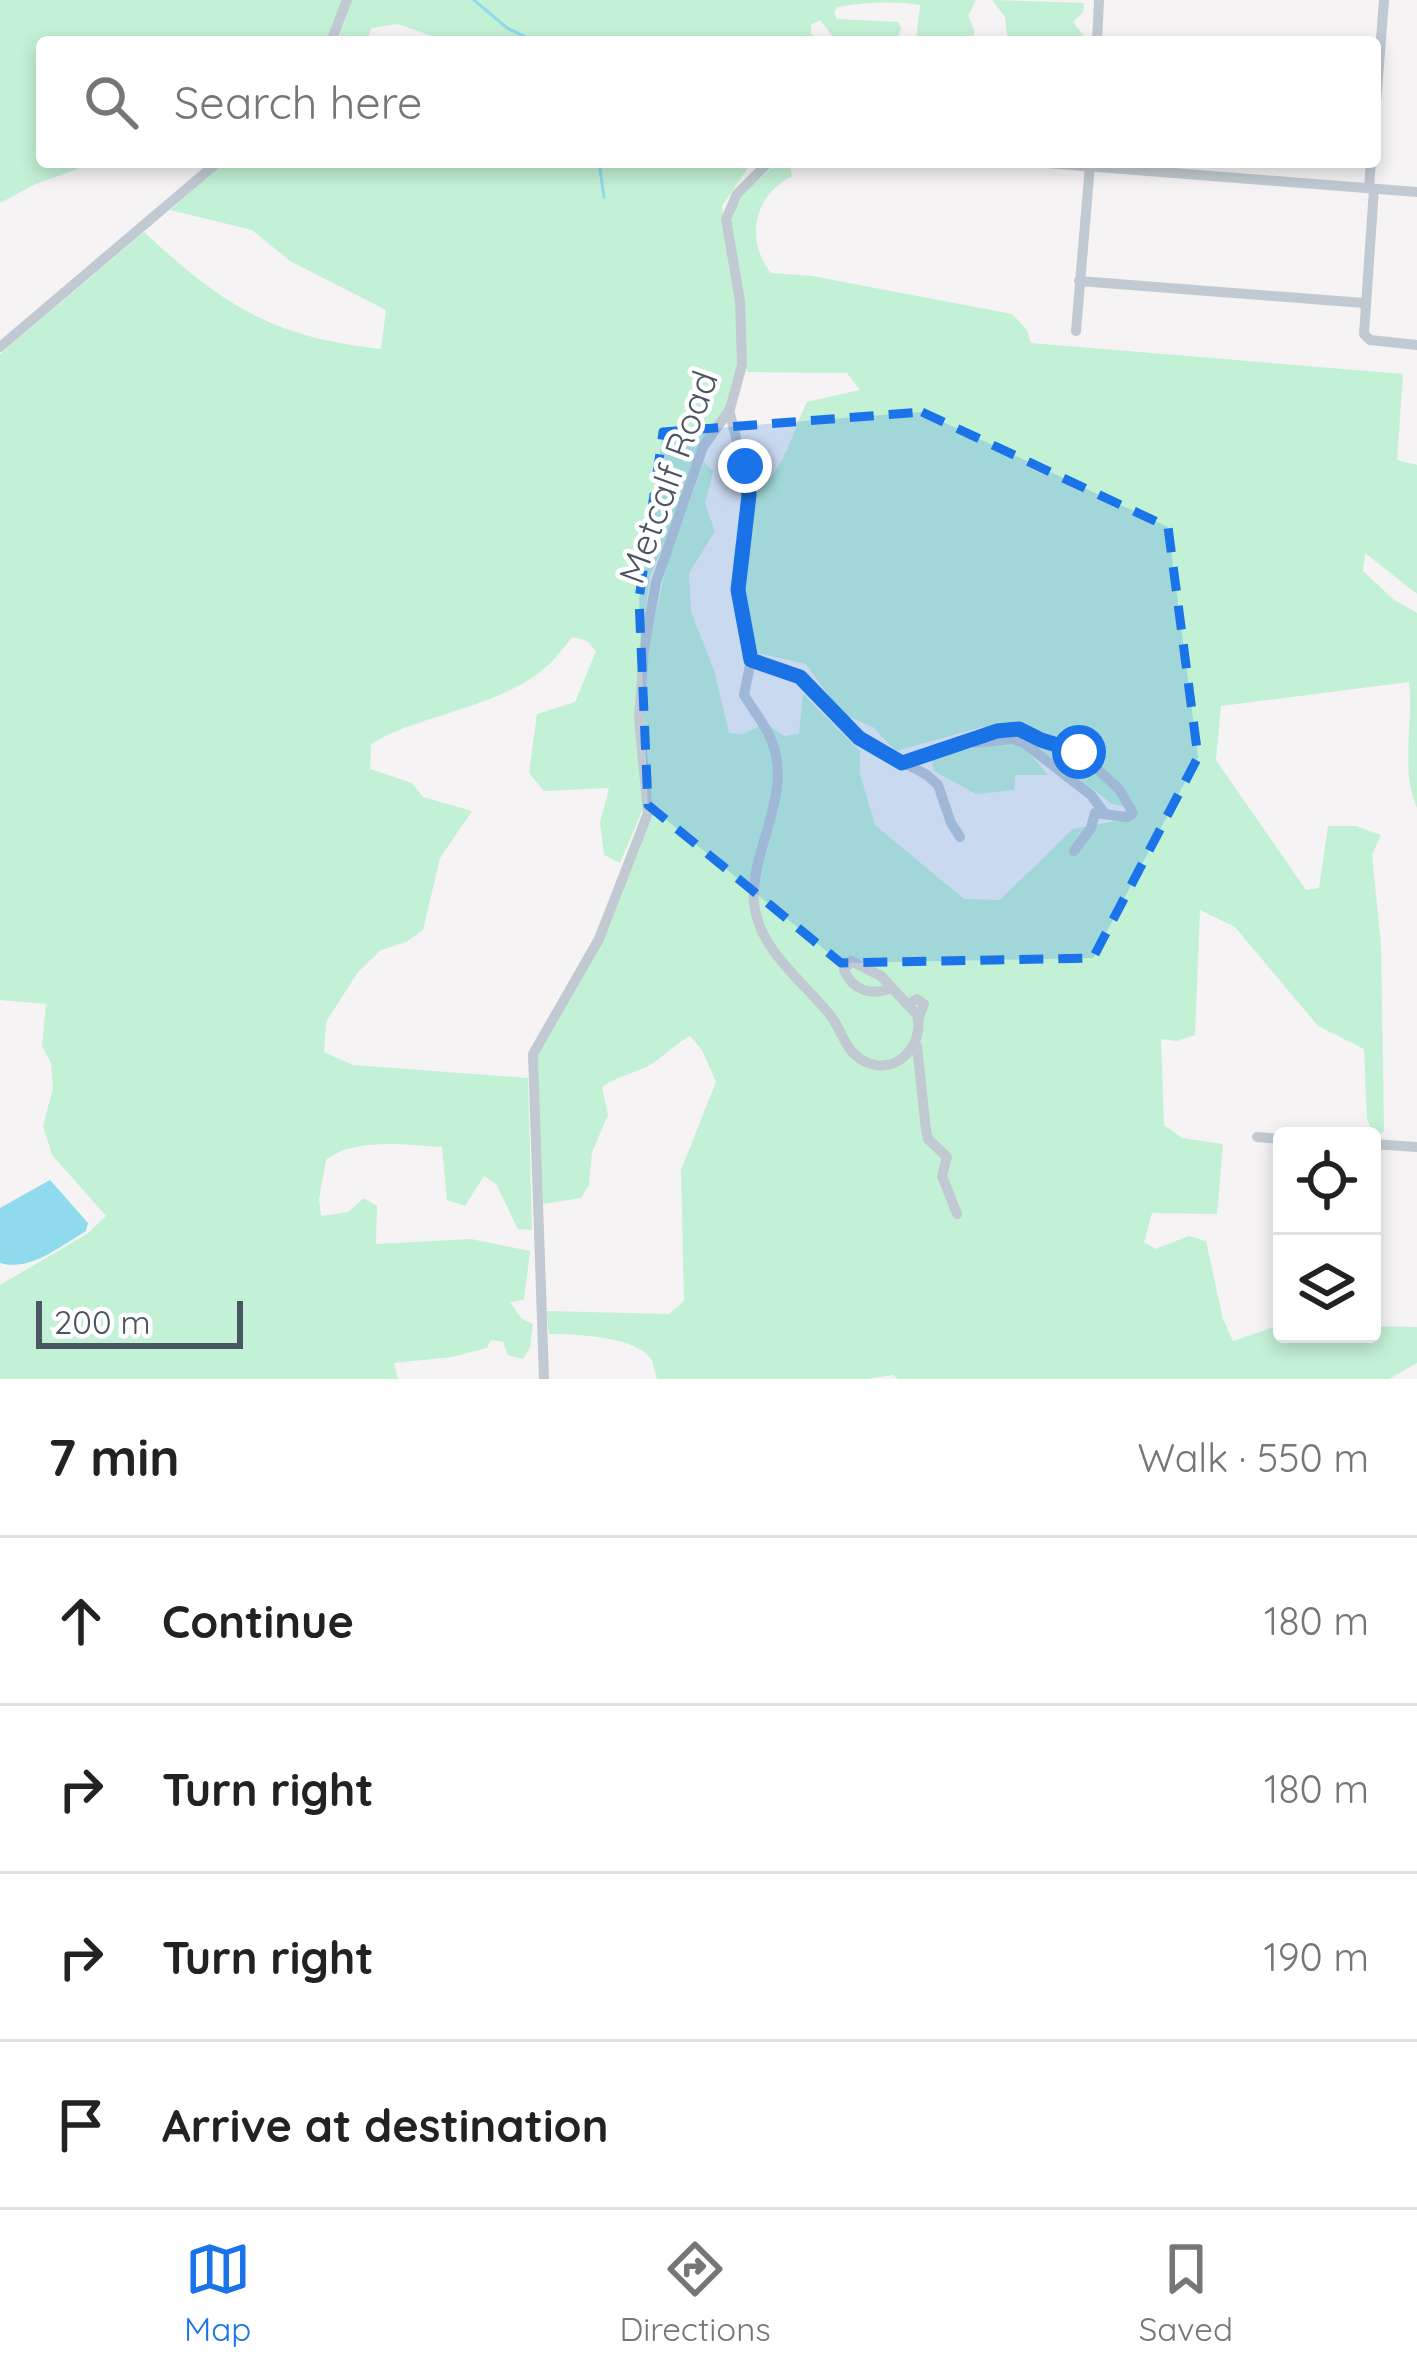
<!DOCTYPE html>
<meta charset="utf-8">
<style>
:root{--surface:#fff;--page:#f2f2f2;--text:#222;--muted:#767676;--line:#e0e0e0;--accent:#1a73e8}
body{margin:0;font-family:Quicksand,sans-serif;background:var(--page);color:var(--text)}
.controls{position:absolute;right:36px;bottom:36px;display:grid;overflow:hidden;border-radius:12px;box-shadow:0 6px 18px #0003}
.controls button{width:108px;height:108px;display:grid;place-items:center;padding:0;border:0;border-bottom:3px solid var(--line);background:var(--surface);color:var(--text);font:60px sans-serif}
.scale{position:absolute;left:36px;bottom:30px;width:207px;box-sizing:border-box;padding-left:12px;border:6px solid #4a5661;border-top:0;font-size:33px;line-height:42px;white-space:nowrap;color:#4a5661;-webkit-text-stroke:9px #fff;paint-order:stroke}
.stop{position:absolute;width:36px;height:36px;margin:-27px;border:9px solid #1a73e8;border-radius:50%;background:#fff}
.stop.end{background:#1a73e8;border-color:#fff;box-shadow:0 3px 12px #0008}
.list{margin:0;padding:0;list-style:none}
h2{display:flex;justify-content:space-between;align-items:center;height:156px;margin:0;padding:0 48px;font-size:51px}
h2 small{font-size:39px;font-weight:400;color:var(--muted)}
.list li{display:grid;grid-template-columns:78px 1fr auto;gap:36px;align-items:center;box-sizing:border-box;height:168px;padding:0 48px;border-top:3px solid var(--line)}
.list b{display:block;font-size:45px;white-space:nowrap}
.list em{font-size:39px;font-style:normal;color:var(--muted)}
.icon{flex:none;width:66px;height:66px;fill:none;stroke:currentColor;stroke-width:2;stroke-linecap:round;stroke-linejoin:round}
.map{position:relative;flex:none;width:1417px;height:1379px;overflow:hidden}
.search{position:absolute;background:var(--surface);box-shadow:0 6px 18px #0003;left:36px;right:36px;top:36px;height:132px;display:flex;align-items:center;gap:30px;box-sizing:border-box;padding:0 42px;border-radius:12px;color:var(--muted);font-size:45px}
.sheet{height:828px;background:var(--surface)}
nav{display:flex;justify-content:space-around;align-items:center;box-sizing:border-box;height:168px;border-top:3px solid var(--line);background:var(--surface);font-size:33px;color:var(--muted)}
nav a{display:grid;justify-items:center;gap:6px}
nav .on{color:var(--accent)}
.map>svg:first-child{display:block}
.green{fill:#c3f1d5}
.water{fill:#90daee}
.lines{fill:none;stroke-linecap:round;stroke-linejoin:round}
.stream{stroke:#90daee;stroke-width:3}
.minor{stroke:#c1cad2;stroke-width:10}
.route{stroke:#1a73e8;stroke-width:15}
.marked{fill:#1a73e8;fill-opacity:0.2;stroke:#1a73e8;stroke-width:9;stroke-dasharray:24 15;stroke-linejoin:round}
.labels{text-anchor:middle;stroke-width:9;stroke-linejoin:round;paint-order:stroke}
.street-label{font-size:36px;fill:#4a5661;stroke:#fff}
</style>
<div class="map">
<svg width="1417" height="1379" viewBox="0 0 1417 1379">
<rect width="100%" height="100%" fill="#f5f3f3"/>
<g class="green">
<path d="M0,0H342L326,42H42V162H97L36,184L0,203Z"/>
<path d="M352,0H976L968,16L974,29V42H916L920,5C895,0 862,3 837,7L834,13L837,19L899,22L901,29L896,42H837L820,20L811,25V34L827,42H449L398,24L371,28L368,42H337Z"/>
<path d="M992,0L1084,3L1083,12L1073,22L1089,42H1008L1005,17Z"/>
<path d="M224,162H752L722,206L736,302L739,364L726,409L682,498L650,577L643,631V809L620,863L604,855L600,823L609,788L544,791L529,773L537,714L575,702L596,651L587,641L573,637C564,646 557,658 547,666C503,707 423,713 371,744L370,769L412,783L423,797L472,811L440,858L423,930L406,942L381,950L358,972L326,1022L324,1052L353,1065L528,1078L532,1230L518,1229L496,1184L484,1176L465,1206L447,1200L442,1147C406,1145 355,1137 326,1160L319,1199L321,1216L348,1212L364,1198L377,1206L376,1244L471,1239L530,1251L524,1300L510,1302L521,1318L533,1324L530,1347L523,1359L508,1355L503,1342L491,1340L487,1348L452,1357L394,1363L398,1379H0V1285L87,1234L106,1216L52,1155L43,1126L53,1088L51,1063L42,1046L46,1004L0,1000V354L144,232C223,305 271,337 381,349L386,310L290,261L252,230L170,210Z"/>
<path d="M778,162H789L792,176C753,196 745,240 771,273L812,276L1012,314L1027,330L1031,343L1403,374L1397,460L1417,465V594L1365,553L1363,571L1393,599L1417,613V808C1400,770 1414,722 1409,682L1221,706L1216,760L1306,890L1319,888L1328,826H1356L1381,835L1372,855L1381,945L1384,1131L1375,1138L1367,1119L1364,1049L1318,1026L1235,927L1200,910L1195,1035L1177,1041L1161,1039L1164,1125L1182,1138L1223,1144L1217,1214L1152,1213L1144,1242L1155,1249L1189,1236L1206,1241L1223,1319L1233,1341L1280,1325L1282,1334H1372V1326L1417,1327V1363L1389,1379H898L893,1375L867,1379H657C657,1378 652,1361 652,1360C636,1336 575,1334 549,1334L546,1311L669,1314L684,1301L681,1170L716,1082L702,1050L690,1036C674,1044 663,1058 648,1066C633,1074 617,1076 602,1087L608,1115L592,1152L589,1185L581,1198L543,1204L538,1055L651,816L644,718L649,646L666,566L704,462L713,471L705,504L715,531L689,573L691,612L714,670L729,733L743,734L766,723L784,736L799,734L803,694L860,751V774L875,825L964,899L1000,900L1073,829L1131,818L1138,809L1112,804L1034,744L982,727L896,751L873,727L847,716L836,706L806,664L758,653L743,592L756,491C784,473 792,432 807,402L860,390L847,373L747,372L730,226L736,201Z"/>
<path d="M1004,744L1022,745L1048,775H1015L1014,790L976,794L934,771L932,761L947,752Z"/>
</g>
<path class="water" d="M50,1180L88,1223L86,1231C60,1246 31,1272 0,1263V1208Z"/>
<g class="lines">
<g class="stream">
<path d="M474,0L507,28L536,42"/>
<path d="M599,162L604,197"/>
</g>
<g class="minor">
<path d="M331,42L347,0"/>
<path d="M1097,42L1099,0"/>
<path d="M1375,115L1384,0"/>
<path d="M1034,162L1417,192"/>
<path d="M1369,188L1371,162"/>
<path d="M1374,189L1364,334L1370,340L1417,345"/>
<path d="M1079,281L1364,303"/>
<path d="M1076,331L1090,165"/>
<path d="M0,347L218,162"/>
<path d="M729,410L748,485L738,590L751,660L744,695C753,710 766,725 772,742C793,794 750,850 754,903C758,949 804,982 830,1015C840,1027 843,1043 854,1054C885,1082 923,1055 918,1016L881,976L851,961L844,970C852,989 869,996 889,989"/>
<path d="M751,660L800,677L859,738L927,775L938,785L951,823L960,837"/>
<path d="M975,743L1012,739L1024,743L1091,795L1105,814"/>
<path d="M901,763L997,731L1019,729L1041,740L1079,752L1119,789L1133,813L1127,817L1095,813L1091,828L1074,851"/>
<path d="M908,1004L917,999L924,1004L918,1020"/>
<path d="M917,1046L926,1130L928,1139L947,1157L942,1176L957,1214"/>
<path d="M1257,1137L1282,1139"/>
<path d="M1372,1144L1417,1147"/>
<path d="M544,1379L533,1054L599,939L648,813L639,719L644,650L656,582L703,447L730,409L742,365L740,301L726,219L737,194L769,162"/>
</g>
</g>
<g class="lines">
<path class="route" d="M745,466L749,495L738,590L751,660L800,677L859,738L902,763L997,731L1019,729L1041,740L1079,752"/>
</g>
<path class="marked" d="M922,412L1168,527L1198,757L1093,958L841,963L648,805L639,599L663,432Z"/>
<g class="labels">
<g class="street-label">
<text transform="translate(668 477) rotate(-70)" y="13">Metcalf Road</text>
</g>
</g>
</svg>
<div class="controls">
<button><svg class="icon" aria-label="locate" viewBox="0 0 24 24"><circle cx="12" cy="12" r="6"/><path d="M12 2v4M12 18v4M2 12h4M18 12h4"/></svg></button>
<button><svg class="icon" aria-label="layers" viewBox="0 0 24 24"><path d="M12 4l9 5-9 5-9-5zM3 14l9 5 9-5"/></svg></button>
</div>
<div class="scale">200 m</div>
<div class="stop" style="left:1079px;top:752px"></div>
<div class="stop end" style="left:745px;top:466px"></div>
<div class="search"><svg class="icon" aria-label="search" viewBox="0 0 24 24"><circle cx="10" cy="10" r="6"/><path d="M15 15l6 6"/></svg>Search here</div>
</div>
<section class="sheet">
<h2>7 min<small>Walk · 550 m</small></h2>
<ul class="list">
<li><svg class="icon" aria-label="ahead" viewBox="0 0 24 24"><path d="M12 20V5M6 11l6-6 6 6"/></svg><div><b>Continue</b></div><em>180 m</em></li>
<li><svg class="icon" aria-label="right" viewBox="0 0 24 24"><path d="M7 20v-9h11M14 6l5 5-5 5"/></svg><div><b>Turn right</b></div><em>180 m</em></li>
<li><svg class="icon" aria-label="right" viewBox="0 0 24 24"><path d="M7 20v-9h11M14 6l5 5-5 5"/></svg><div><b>Turn right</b></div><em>190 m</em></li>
<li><svg class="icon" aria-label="arrive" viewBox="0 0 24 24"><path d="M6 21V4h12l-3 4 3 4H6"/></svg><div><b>Arrive at destination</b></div></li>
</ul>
</section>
<nav>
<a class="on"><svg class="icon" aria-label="map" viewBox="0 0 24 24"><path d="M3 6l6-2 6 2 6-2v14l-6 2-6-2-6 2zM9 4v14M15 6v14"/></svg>Map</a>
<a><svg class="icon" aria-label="directions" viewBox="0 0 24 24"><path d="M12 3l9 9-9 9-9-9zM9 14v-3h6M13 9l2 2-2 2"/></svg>Directions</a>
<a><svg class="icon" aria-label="saved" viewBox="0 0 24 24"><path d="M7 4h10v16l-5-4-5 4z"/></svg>Saved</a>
</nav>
